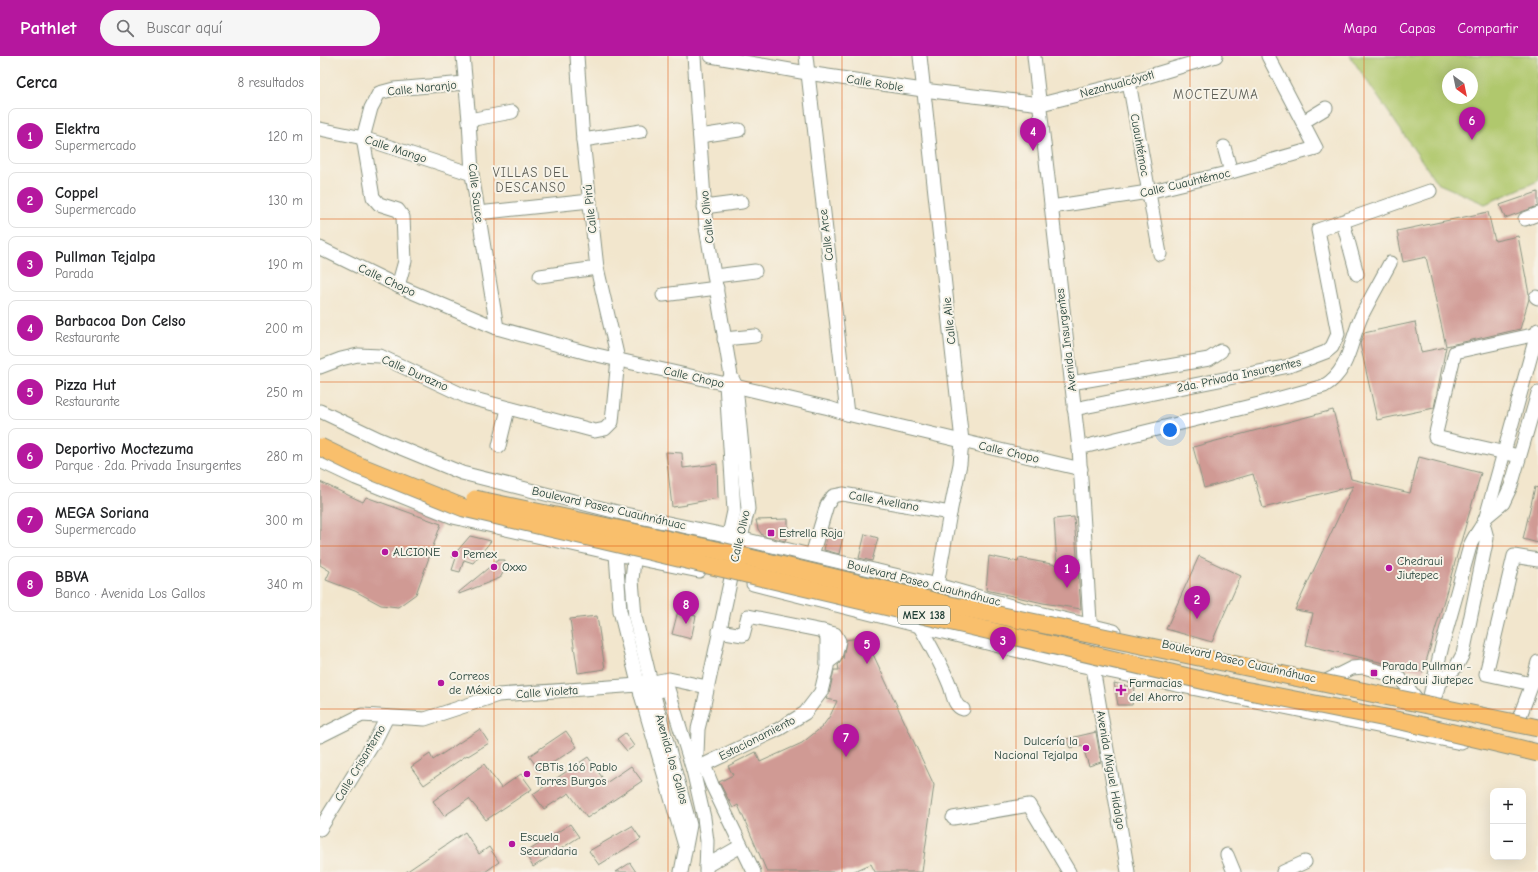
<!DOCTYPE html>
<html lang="es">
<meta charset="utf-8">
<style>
:root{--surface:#fff;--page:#f6f6f6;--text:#202124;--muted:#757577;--line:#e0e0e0;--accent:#b5179e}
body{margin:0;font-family:"Comic Neue",sans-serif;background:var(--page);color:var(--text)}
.controls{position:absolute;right:12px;bottom:12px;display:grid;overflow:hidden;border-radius:8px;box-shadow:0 4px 16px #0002}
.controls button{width:36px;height:36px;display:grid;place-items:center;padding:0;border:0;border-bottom:1px solid var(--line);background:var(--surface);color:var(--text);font:20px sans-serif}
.compass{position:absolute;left:1122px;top:12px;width:36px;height:36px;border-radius:50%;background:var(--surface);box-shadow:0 4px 16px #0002;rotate:147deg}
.you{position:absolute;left:850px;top:374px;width:14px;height:14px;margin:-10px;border:3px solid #fff;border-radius:50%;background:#1a73e8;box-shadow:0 0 0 6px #1a73e833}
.badge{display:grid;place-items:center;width:26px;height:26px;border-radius:50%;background:var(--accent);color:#fff;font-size:13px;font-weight:700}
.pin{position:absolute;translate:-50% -33px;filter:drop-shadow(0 1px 2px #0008)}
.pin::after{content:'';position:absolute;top:21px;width:14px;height:12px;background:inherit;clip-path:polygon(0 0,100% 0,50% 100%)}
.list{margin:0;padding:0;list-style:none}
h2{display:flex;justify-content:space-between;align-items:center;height:52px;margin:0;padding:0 16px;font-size:17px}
h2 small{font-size:13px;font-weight:400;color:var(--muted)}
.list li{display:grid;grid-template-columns:26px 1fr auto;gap:12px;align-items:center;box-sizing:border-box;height:56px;margin:0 8px 8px;padding:0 8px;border:1px solid var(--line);border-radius:8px}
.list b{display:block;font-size:15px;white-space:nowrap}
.list p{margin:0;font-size:13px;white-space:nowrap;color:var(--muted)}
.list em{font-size:13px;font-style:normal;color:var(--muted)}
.icon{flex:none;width:22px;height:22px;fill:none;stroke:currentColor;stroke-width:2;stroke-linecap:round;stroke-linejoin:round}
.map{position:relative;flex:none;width:1218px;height:816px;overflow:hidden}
header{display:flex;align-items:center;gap:24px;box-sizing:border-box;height:56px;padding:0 20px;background:var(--accent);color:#fff}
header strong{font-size:19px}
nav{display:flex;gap:22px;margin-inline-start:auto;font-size:14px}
.search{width:280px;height:36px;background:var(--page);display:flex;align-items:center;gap:10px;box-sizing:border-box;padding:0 14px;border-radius:22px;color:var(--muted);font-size:15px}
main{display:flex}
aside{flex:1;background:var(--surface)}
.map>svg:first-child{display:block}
.green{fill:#b0c86d;stroke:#688250;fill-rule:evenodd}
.building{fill:#d09a94}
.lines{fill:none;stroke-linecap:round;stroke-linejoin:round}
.minor-casing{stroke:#889280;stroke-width:15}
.minor{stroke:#fff;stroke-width:13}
.major-bridge-casing{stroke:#889280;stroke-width:19;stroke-linecap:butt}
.major-bridge{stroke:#f9bf6c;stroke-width:17}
.grid{fill:none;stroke:#de580e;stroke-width:1;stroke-opacity:0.55}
.poi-dot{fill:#b5179e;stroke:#f7f3e8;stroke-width:1.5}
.labels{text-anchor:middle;stroke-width:4;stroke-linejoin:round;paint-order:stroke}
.shield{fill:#f7f3e8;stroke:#60746a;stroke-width:1}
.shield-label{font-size:11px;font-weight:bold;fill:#1f3d34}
.street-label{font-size:12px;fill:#1f3d34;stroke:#f7f3e8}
.poi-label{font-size:12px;fill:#1f3d34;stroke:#f7f3e8;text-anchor:start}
.neighbourhood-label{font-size:13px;letter-spacing:1px;fill:#5d5e56;stroke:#f7f3e8}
</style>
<header>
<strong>Pathlet</strong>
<div class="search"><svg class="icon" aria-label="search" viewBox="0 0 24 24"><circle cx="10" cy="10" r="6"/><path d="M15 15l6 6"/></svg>Buscar aquí</div>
<nav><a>Mapa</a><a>Capas</a><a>Compartir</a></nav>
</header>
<main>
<aside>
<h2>Cerca<small>8 resultados</small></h2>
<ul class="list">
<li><span class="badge">1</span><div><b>Elektra</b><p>Supermercado</p></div><em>120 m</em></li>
<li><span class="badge">2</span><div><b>Coppel</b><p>Supermercado</p></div><em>130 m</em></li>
<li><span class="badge">3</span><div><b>Pullman Tejalpa</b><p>Parada</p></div><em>190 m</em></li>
<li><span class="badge">4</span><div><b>Barbacoa Don Celso</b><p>Restaurante</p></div><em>200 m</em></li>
<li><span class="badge">5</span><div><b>Pizza Hut</b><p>Restaurante</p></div><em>250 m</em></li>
<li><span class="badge">6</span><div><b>Deportivo Moctezuma</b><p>Parque · 2da. Privada Insurgentes</p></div><em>280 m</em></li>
<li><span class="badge">7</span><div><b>MEGA Soriana</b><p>Supermercado</p></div><em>300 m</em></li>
<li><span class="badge">8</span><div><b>BBVA</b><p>Banco · Avenida Los Gallos</p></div><em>340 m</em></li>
</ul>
</aside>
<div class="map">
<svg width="1218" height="816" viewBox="0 0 1218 816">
<rect width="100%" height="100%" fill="#f7f3e8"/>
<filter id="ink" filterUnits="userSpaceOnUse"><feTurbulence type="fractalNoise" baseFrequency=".025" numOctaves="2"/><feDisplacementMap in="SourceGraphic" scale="8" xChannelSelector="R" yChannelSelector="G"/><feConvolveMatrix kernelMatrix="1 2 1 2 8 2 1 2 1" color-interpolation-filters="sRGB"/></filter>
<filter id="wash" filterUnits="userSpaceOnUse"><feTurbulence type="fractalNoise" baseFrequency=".012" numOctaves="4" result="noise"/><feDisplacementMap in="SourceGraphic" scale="16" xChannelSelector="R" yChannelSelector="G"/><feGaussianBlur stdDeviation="0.9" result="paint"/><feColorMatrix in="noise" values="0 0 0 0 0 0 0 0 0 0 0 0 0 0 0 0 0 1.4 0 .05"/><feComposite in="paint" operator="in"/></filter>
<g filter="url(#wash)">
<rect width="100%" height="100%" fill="#f2e6cd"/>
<path class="green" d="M1030,0H1218V125L1165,148L1117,127ZM1128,18H1152V42H1128Z"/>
<g id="blocks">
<g class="building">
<path d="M1218,136V150L1185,162L1180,149Z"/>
<path d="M1168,156L1175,185L1198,180L1209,238V243L1200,273L1126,290L1106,201L1083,206L1077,175Z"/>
<path d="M1095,266L1101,296L1126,291L1114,352L1057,364L1040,288L1044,277Z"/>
<path d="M1013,354L1031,423L1090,437L1099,401L1161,417L1103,616L986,589L993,557L975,554L1033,430L943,452L933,418L884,432L873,391Z"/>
<path d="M346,396L362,397L363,412L397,408L398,442L366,448L367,449L352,451Z"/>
<path d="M0,426L43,446L46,441L121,468L96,538L78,551L61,549L35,535L6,524L10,515L0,509Z"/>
<path d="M1215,431L1218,432V487L1203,483Z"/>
<path d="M754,461L761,553L723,547L666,534L669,500L698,506L699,502L737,509L734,463Z"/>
<path d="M468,463V476L465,485L442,479L438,473L436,464Z"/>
<path d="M509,472L524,476L519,498L504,494Z"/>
<path d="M545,478L558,482L552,505L539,502Z"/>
<path d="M150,480L171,485L153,507L144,504L140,516L132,514L136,502L132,501Z"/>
<path d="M879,500L921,520L892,586L846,573Z"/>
<path d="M178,504H185L184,515L180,522L139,538V536Z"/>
<path d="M358,555L376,560L371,583L352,578Z"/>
<path d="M277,560L285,613L258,617L250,563Z"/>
<path d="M545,581L614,729L602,816H555L551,808L532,816H447L418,749L413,752L399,726L413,719L408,710L436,696L440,706L482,687L502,671L510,660L517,645L506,643L509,638L514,614H519L518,609L523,603L526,584Z"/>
<path d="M794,627L815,632L812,649H798Z"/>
<path d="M160,673L169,687L148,700L147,699L104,729L91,711L110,698L113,704Z"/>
<path d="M246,675L257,691L220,715L209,700Z"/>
<path d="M776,676L781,706L769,710L762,689L750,692L746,683Z"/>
<path d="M305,677L314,690L307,695L297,683Z"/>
<path d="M268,701L286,727L311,710L322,725L267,762L249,737L224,753L213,738Z"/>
<path d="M164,708L181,732L201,718L212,733L166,764L149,743L124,760L113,745Z"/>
<path d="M250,768L259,781L213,811L205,797Z"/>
<path d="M312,770L321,783L279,809L269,795Z"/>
<path d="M145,776L159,798L169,791L179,806L165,816H86Z"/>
<path d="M310,807L316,816H296Z"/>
</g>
</g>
</g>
<g filter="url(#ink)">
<use href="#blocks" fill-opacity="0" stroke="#889280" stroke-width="1"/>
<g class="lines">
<g class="minor-casing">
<g id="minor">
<path d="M143,0L149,64L152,118L177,272"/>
<path d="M374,0L386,171L411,320L416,330L428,453L411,522L383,653L378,673L377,698L373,714L384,762L387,785L386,816"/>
<path d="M391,0L487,17L603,34L721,48L809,26L896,0"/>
<path d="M486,0L527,358"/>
<path d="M600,0L642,385L640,408L630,457L617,529"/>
<path d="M714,0L759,392L773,612L808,816"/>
<path d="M809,26L840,198"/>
<path d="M149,64L192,56"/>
<path d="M983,66L1006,52"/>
<path d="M0,73L43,82L152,118"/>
<path d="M380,80L419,74"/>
<path d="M263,84L321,75"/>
<path d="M904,91L911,116"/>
<path d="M384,151L422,146"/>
<path d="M731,151L828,136L911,116L996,92L948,0"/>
<path d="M158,157L270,145"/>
<path d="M1205,163L1218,158"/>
<path d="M1023,166L1037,218"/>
<path d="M0,192L78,230L177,272L268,297L406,328L509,352L527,358L761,413"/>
<path d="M220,220L277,212"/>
<path d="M395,220L435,215"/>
<path d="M78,230L85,205L83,161L78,154L59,148L53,141L43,82L51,52L59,37L74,33L145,27"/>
<path d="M343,239L397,232"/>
<path d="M1216,241L1218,242"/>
<path d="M404,283L435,280"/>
<path d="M0,311L21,303L38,299L60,300L147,341L275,375L285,373L292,366L298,303L277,212L263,84L257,0"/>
<path d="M751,327L889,303L901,295"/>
<path d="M754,353L969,310L1006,296L1012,291L1018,278L998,174L1110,135"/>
<path d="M0,355L59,383L142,417L305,458L410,480L617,529L702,553L794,575"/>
<path d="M179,390L188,353"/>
<path d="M759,392L939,348L1004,330C1030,315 1030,284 1042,259C1051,241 1061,224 1070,207"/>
<path d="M1199,400L1115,381L1135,296L1217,278"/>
<path d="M0,405L36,422L133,461L296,498L379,515"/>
<path d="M1166,461L1183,447L1191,430L1218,337"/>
<path d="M407,488L414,455L406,328L410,322"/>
<path d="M298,491L296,498L300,555L321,639L365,790"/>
<path d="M315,494L312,524L315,561L336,647L370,769L361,816"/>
<path d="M492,499L507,449L513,440L523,438L630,457"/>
<path d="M433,528L739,605L1141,687"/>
<path d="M600,571C611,590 622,609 630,630C633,638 634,651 643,653"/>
<path d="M503,575L515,578L519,585L515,601L507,607"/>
<path d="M1004,626L1032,612L1044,611L1079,621L1099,646"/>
<path d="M1212,628L1166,618L1194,500L1218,504"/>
<path d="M1116,638L1119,627L1136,611L1143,598L1167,482L1163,467"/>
<path d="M321,639L348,633L373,714L459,673L485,657L501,636L507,611V581L503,575L428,560L423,579L399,575"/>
<path d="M1108,648L1123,586L1150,490C1154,479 1162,472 1166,461L1218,274"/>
<path d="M1198,665L1212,628L1218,606"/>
<path d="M0,680L42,659L105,663L178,639L318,629L349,623L387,631"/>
<path d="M384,709L392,729L434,816"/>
<path d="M633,762L709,749L749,816"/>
<path d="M0,773L56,683L67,661"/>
<path d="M907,799L914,816"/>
<path d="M386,810L421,790"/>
<path d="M963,816L985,806"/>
</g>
</g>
<use href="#minor" class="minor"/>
<g class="major-bridge-casing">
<g id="major-bridge">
<path d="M0,391L37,409L144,452L924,634L1086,666L1218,697"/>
<path d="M155,443L388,492L630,549L1218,672"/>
</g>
</g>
<use href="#major-bridge" class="major-bridge"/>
</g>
</g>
<path class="grid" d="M174,0V816M348,0V816M522,0V816M696,0V816M870,0V816M1044,0V816M0,163H1218M0,326H1218M0,490H1218M0,653H1218"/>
<g class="poi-dot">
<rect x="447" y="473" width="8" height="8" rx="2"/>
<circle cx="65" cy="496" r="4"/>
<circle cx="135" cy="498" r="4"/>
<circle cx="174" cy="511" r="4"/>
<circle cx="1069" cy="512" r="4"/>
<rect x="1050" y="613" width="8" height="8" rx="2"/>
<circle cx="121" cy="627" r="4"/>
<path d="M799 628h4v4h4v4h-4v4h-4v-4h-4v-4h4z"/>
<circle cx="766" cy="692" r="4"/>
<circle cx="207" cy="718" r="4"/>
<circle cx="192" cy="788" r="4"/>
</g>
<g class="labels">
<rect class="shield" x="578" y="550" width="52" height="18" rx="3"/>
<g class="shield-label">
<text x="604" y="563">MEX 138</text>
</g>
<g class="street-label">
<text transform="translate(555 27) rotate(9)" y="4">Calle Roble</text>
<text transform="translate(797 28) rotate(-15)" y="4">Nezahualcóyotl</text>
<text transform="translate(102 32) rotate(-6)" y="4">Calle Naranjo</text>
<text transform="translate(820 89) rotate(80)" y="4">Cuauhtémoc</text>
<text transform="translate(76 93) rotate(18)" y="4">Calle Mango</text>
<text transform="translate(865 127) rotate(-13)" y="4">Calle Cuauhtémoc</text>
<text transform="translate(156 137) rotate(83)" y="4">Calle Sauce</text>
<text transform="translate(270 153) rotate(-96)" y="4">Calle Pirú</text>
<text transform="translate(387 161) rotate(-96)" y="4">Calle Olivo</text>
<text transform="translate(506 179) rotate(-97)" y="4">Calle Arce</text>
<text transform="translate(67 224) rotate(25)" y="4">Calle Chopo</text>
<text transform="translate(629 265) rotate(-96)" y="4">Calle Alie</text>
<text transform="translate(746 284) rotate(-97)" y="4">Avenida Insurgentes</text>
<text transform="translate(95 317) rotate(24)" y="4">Calle Durazno</text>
<text transform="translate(919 319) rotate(-12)" y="4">2da. Privada Insurgentes</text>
<text transform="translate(374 321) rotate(13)" y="4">Calle Chopo</text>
<text transform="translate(689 396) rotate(13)" y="4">Calle Chopo</text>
<text transform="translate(564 445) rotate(10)" y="4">Calle Avellano</text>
<text transform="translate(289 452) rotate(13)" y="4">Boulevard Paseo Cuauhnáhuac</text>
<text transform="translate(420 480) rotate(-77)" y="4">Calle Olivo</text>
<text transform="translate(604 527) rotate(14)" y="4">Boulevard Paseo Cuauhnáhuac</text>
<text transform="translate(919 605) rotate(13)" y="4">Boulevard Paseo Cuauhnáhuac</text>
<text transform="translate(227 636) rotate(-4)" y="4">Calle Violeta</text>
<text transform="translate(437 682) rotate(-27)" y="4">Estacionamiento</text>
<text transform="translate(352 703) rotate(74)" y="4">Avenida los Gallos</text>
<text transform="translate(40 707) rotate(-59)" y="4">Calle Crisantemo</text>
<text transform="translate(791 714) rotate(80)" y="4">Avenida Miguel Hidalgo</text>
</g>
<g class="poi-label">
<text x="459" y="481">Estrella Roja</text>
<text x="73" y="500">ALCIONE</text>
<text x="143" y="502">Pemex</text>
<text x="1077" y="509">Chedraui<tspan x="1077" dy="14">Jiutepec</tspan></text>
<text x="182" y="515">Oxxo</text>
<text x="1062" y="614">Parada Pullman -<tspan x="1062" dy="14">Chedraui Jiutepec</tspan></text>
<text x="129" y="624">Correos<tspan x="129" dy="14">de México</tspan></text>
<text x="809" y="631">Farmacias<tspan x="809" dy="14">del Ahorro</tspan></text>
<text x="758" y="689" text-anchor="end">Dulcería la<tspan x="758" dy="14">Nacional Tejalpa</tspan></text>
<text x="215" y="715">CBTis 166 Pablo<tspan x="215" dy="14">Torres Burgos</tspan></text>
<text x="200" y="785">Escuela<tspan x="200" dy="14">Secundaria</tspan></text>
</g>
<g class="neighbourhood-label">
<text x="896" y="43">MOCTEZUMA</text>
<text x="211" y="121">VILLAS DEL<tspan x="211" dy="15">DESCANSO</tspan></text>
</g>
</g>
</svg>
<div class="controls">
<button>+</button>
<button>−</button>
</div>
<svg class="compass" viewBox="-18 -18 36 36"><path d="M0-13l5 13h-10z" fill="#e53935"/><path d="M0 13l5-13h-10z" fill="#757577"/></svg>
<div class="you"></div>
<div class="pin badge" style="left:747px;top:532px">1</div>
<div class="pin badge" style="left:877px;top:563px">2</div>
<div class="pin badge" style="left:683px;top:604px">3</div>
<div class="pin badge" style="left:713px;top:95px">4</div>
<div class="pin badge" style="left:547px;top:608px">5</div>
<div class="pin badge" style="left:1152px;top:84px">6</div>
<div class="pin badge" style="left:526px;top:701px">7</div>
<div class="pin badge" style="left:366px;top:568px">8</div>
</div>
</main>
